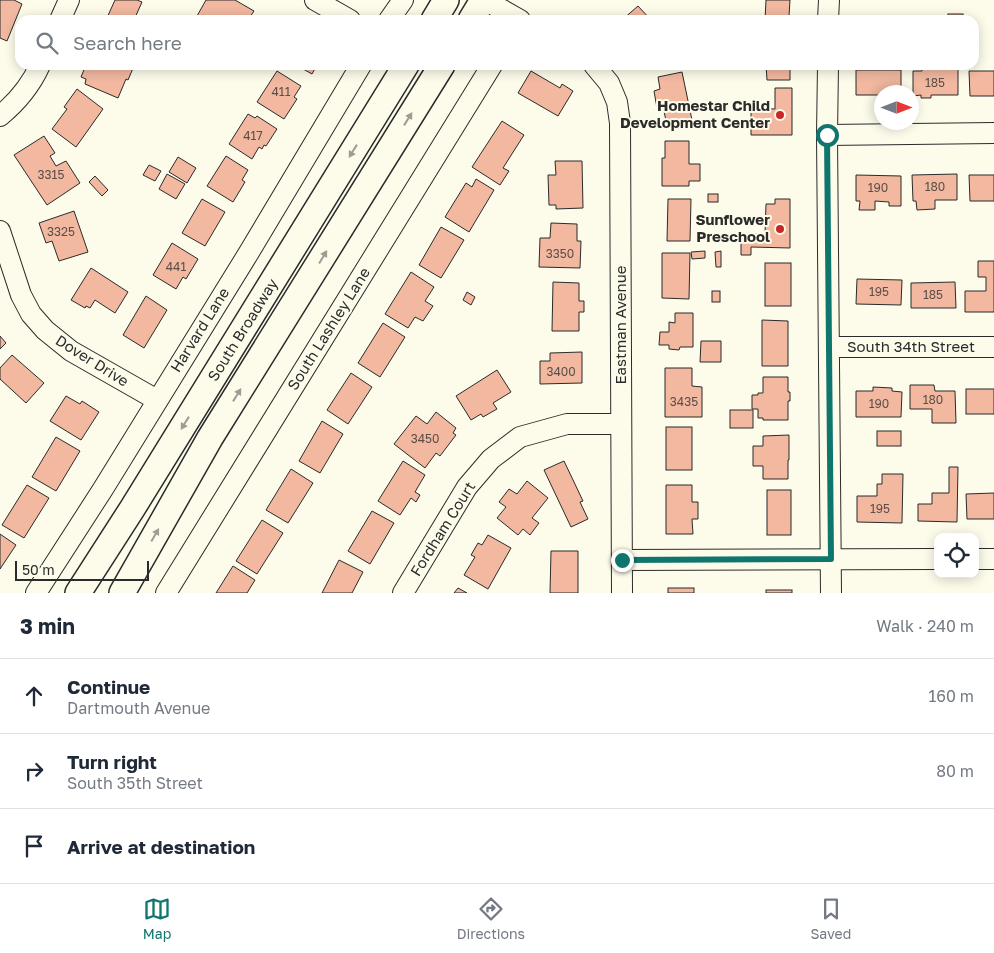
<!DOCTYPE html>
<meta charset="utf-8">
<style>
:root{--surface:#fff;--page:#f2f2f3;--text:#1f2937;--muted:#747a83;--line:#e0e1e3;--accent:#0f766e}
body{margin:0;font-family:"Golos Text",sans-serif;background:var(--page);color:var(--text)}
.controls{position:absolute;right:15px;bottom:15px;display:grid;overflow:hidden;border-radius:10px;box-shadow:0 2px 12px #0003}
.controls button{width:45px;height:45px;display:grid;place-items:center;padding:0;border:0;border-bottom:1px solid var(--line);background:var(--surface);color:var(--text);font:25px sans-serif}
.compass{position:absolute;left:874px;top:85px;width:45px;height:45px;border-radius:50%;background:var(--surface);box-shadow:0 2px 12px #0003;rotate:90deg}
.scale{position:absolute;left:15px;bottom:12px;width:134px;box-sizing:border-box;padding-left:5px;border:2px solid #2b2b2b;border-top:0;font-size:14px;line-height:18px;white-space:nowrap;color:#2b2b2b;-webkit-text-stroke:4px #fdfbea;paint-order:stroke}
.stop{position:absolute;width:15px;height:15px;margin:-11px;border:4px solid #0f766e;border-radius:50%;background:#fff}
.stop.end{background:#0f766e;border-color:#fff;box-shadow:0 1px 5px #0008}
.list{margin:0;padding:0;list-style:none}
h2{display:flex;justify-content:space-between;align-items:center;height:65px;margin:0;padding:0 20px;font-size:21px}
h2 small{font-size:16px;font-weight:400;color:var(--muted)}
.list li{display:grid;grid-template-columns:32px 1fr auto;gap:15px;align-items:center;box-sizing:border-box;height:75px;padding:0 20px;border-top:1px solid var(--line)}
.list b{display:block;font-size:19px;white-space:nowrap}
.list p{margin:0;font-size:16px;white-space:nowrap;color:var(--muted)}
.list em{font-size:16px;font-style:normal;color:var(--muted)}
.icon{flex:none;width:28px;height:28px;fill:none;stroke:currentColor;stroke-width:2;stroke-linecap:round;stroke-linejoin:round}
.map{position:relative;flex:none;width:994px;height:593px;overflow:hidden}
.search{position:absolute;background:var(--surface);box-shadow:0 2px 12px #0003;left:15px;right:15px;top:15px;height:55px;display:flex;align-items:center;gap:12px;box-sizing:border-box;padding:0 18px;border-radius:15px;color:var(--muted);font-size:19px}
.sheet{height:290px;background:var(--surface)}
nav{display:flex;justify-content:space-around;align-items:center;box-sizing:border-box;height:70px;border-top:1px solid var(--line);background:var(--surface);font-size:14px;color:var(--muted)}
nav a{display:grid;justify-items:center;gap:2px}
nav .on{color:var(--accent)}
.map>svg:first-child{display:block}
.building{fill:#f2b8a0;stroke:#2b2b2b}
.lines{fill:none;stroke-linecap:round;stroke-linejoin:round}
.minor-casing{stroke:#2b2b2b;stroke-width:22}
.major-casing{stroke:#2b2b2b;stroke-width:28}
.minor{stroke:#fdfbea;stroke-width:20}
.major{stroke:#fdfbea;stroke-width:25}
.oneway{fill:#9e9d94}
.route{stroke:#0f766e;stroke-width:6}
.poi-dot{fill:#c62828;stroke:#fdfbea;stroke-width:2}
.labels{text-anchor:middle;stroke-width:4;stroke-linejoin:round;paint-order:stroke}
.number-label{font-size:12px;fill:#5d4e48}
.poi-label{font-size:15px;font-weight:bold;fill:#2b2b2b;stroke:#fdfbea;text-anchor:end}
.street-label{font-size:15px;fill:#2b2b2b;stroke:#fdfbea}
</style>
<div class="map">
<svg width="994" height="593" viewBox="0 0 994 593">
<rect width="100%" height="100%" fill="#fdfbea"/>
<g class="building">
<path d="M0,0H14L22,4L7,41L0,38Z"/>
<path d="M115,0H137L142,2L134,20H106Z"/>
<path d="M206,0H235L254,11L248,20H204L197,16Z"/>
<path d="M766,0H790L789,16H772V20H765Z"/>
<path d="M638,6L651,20H622Z"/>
<rect x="948" y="14" width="15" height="6"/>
<path d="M86,65H132L134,66L128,80L126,79L118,98L85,84L86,79L81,77Z"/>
<path d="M296,65H317L312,74Z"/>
<path d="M766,65H790V80H767Z"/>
<path d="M922,65H958V95H931V98H921V95L913,96V71H922Z"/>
<path d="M856,70H901V92H882V95H856Z"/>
<path d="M277,71L301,86L294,97L297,99L284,119L257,102Z"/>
<path d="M531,71L560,88L562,84L573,91L558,116L518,93Z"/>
<path d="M969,71H994V96H970Z"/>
<path d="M682,72L692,120L667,125L663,107L657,108L654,91L660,89L658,77Z"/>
<path d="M775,88H792V135H751V108L775,109Z"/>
<path d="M77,89L103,109L76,147L52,129L67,109L64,107Z"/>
<path d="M248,114L255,118L257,116L277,129L266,146L264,145L262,149L259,147L252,159L229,144Z"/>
<path d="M502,121L524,135L503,168L509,171L500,185L472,167Z"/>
<path d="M44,136L55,153L50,156L56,166L66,161L80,183L47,205L14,155Z"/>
<path d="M665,141H689V164H700V181H689V186H662V158H665Z"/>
<path d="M226,156L248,170L242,180L245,182L233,202L207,186Z"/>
<path d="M178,157L196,168L187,183L169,172Z"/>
<path d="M555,161H582L583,208L556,209V205H549L548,175H556Z"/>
<path d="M149,165L161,171L155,181L143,175Z"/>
<path d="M167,174L185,184L176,199L159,189Z"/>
<path d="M957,174V200H935V209L917,210L916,201H913L912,175Z"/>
<path d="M856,175L901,176V206H889V202L875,201V210H859L860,201H856Z"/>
<path d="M969,175H994V201H970Z"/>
<path d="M95,176L108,190L102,196L89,182Z"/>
<path d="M476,179L494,190L469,232L445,217L466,183L472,187Z"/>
<rect x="708" y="194" width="10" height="8"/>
<path d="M202,199L225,212L205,246L182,233Z"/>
<path d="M668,199H691L690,241H667Z"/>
<path d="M775,199H790V248L751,247V255H741V241H751V234H765L766,204H775Z"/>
<path d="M74,211L88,252L59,261L52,241L46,243L39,223Z"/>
<path d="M551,223L577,224V241H581L580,268L539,267L540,238H550Z"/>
<path d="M441,227L464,240L441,278L419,265Z"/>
<path d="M172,243L198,259L186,279L183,277L176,289L153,275Z"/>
<path d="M705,251V258L692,259L691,252Z"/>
<path d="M721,251V267H716L715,252Z"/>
<path d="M662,253H690L689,299L662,298Z"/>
<path d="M978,261H994V312H965V291H986V277H978Z"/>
<rect x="765" y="263" width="26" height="43"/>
<path d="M91,268L128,292L115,313L95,300L90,308L86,306L85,308L71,300Z"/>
<path d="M411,272L434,287L425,301L433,306L423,321L415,317L408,328L385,314Z"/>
<path d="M857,279L902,280L901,305L856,304Z"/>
<path d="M553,282L579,283V301H584V312H579V331H552Z"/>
<path d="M955,282L956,308H911V283Z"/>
<rect x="712" y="291" width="8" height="11"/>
<path d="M467,292L475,297L471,305L463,300Z"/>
<path d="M146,296L167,310L144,348L123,335Z"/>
<path d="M675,313H693V347H680L679,350L669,349V345H659L660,332H669V322L675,323Z"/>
<path d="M762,320L788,321V366H762Z"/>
<path d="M383,323L405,337L380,377L358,363Z"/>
<path d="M0,336L6,343L0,349Z"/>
<path d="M701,341H721V362H700Z"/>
<path d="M582,352V383L540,384V361H550V353Z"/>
<path d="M12,355L44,383L26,403L0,379V368Z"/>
<path d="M665,368H692V386L702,387V417H665Z"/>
<path d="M497,370L511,392L493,403L497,409L483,417L481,414L471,420L456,396Z"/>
<path d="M351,373L372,387L348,424L327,410Z"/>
<path d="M763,377H788V392H790V401H788V420H763V418H758V409H752V395H758V393H763Z"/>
<path d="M910,385H934L935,391H955L956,423H932V409H910Z"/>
<path d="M873,387L892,388V391L902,392L901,417H856V391H873Z"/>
<rect x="966" y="389" width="28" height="25"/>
<path d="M66,396L80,404L82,401L99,412L81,440L50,421Z"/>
<rect x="730" y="410" width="23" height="18"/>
<path d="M436,412L456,428L453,433L456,435L440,456L436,453L425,468L394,444L416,416L427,424Z"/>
<path d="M322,421L343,434L320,473L299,461Z"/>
<rect x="666" y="427" width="26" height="43"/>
<rect x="877" y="431" width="24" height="15"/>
<path d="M789,435V460H788V479H763V466H753V446H763V436Z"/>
<path d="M56,437L80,451L56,491L32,477Z"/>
<path d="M403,461L425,475L415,492L420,495L416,502L411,498L400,515L378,501Z"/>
<path d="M564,461L583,501L580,502L588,519L571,527L544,470Z"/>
<path d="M949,467H958L957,522L918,521V504H932V493H949Z"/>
<path d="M291,469L313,483L288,523L266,510Z"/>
<path d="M882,474H903L902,523L857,522V496H877V484H882Z"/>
<path d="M527,481L548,498L532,518L539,523L530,535L523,529L518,535L497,518L506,507L499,502L509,489L517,494Z"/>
<path d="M27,485L49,498L24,538L2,525Z"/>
<path d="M666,485H692V502H698V519H692L693,534H666Z"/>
<rect x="767" y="490" width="24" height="45"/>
<path d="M994,493V519H967L966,494Z"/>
<path d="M372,511L394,523L370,564L348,551Z"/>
<path d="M262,520L283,533L257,574L236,561Z"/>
<path d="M0,534L16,545L0,569Z"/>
<path d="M488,535L511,548L488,589L464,575L475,557L471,555L478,543L482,545Z"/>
<path d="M551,551H578V593H550Z"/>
<path d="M339,560L363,572L352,593H322Z"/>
<path d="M233,566L255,580L247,593H216Z"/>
<path d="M458,588L467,593H454Z"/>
<rect x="668" y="588" width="26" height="5"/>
<rect x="766" y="590" width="26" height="3"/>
</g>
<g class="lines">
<g class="minor-casing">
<g id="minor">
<path d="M315,0L350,20"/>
<path d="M485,0L520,20"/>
<path d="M60,20L69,0"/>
<path d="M389,20L403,0"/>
<path d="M828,20L829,0"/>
<path d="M594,65L609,83L617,102L620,123L622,593"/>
<path d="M828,65L827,135L831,593"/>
<path d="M0,116C17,102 31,85 40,65"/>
<path d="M827,135L994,133"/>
<path d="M0,231L21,295L31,314L45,330L71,351L157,400"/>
<path d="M829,347H994"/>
<path d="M975,559H994"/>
<path d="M622,560L938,559"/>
<path d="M36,593L103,489L248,254L361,65"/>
<path d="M166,593L492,65"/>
<path d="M403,593L467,487L491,459L520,437L567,424H621"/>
</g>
</g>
<g class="major-casing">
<g id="major">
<path d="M434,20L446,0"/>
<path d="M471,20L483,0"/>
<path d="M78,593L132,509L406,65"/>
<path d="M122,593L210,438L442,65"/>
</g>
</g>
<use href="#minor" class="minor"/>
<use href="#major" class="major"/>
</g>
<defs><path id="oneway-solid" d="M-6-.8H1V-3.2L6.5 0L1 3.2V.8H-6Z" transform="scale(1.25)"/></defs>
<g class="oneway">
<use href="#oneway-solid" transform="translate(408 119) rotate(-58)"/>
<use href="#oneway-solid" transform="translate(353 151) rotate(122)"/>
<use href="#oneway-solid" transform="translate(323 257) rotate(-59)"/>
<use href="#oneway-solid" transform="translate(237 395) rotate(-58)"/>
<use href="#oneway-solid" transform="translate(185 423) rotate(122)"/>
<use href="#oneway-solid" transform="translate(155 535) rotate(-60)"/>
</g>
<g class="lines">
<path class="route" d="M622,560L831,559L827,135"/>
</g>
<g class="poi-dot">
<circle cx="780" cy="115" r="5"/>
<circle cx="780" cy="229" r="5"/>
</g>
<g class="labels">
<g class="number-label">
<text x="935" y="87">185</text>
<text x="281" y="96">411</text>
<text x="253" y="140">417</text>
<text x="51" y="179">3315</text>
<text x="935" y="191">180</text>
<text x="878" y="192">190</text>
<text x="61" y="236">3325</text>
<text x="560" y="258">3350</text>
<text x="176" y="271">441</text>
<text x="879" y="296">195</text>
<text x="933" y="299">185</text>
<text x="561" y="376">3400</text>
<text x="933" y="404">180</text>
<text x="684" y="406">3435</text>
<text x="879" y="408">190</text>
<text x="425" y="443">3450</text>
<text x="880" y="513">195</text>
</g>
<g class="poi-label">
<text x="770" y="111">Homestar Child<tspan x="770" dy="17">Development Center</tspan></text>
<text x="770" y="225">Sunflower<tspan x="770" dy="17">Preschool</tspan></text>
</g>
<g class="street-label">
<text transform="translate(621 325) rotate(-90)" y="5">Eastman Avenue</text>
<text transform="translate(329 329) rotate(-58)" y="5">South Lashley Lane</text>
<text transform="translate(200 330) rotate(-58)" y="5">Harvard Lane</text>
<text transform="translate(243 330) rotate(-58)" y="5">South Broadway</text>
<text x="911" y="352">South 34th Street</text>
<text transform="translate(92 361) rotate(32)" y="5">Dover Drive</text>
<text transform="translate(443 529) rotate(-58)" y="5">Fordham Court</text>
</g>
</g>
</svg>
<div class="controls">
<button><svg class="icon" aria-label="locate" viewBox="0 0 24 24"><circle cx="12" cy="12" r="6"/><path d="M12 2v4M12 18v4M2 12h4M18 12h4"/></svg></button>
</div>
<svg class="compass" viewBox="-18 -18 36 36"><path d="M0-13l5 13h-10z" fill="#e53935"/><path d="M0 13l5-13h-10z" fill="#747a83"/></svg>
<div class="scale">50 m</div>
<div class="stop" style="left:827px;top:135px"></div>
<div class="stop end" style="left:622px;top:560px"></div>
<div class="search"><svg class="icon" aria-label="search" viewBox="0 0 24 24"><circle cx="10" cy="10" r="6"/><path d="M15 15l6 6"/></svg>Search here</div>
</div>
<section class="sheet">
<h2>3 min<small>Walk · 240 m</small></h2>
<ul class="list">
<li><svg class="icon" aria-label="ahead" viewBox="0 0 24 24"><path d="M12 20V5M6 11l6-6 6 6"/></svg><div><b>Continue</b><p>Dartmouth Avenue</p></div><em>160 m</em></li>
<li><svg class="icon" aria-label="right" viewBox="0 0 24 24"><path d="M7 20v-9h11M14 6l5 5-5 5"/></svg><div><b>Turn right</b><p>South 35th Street</p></div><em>80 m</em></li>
<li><svg class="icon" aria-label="arrive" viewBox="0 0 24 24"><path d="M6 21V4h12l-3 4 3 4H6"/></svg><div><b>Arrive at destination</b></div></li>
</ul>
</section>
<nav>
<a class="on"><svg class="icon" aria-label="map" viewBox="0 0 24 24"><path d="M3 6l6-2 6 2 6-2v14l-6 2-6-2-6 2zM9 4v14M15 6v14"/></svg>Map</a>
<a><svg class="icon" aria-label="directions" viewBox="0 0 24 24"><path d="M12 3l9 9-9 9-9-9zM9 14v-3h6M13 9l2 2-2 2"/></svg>Directions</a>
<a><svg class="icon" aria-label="saved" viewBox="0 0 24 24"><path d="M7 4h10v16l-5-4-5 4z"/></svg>Saved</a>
</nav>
